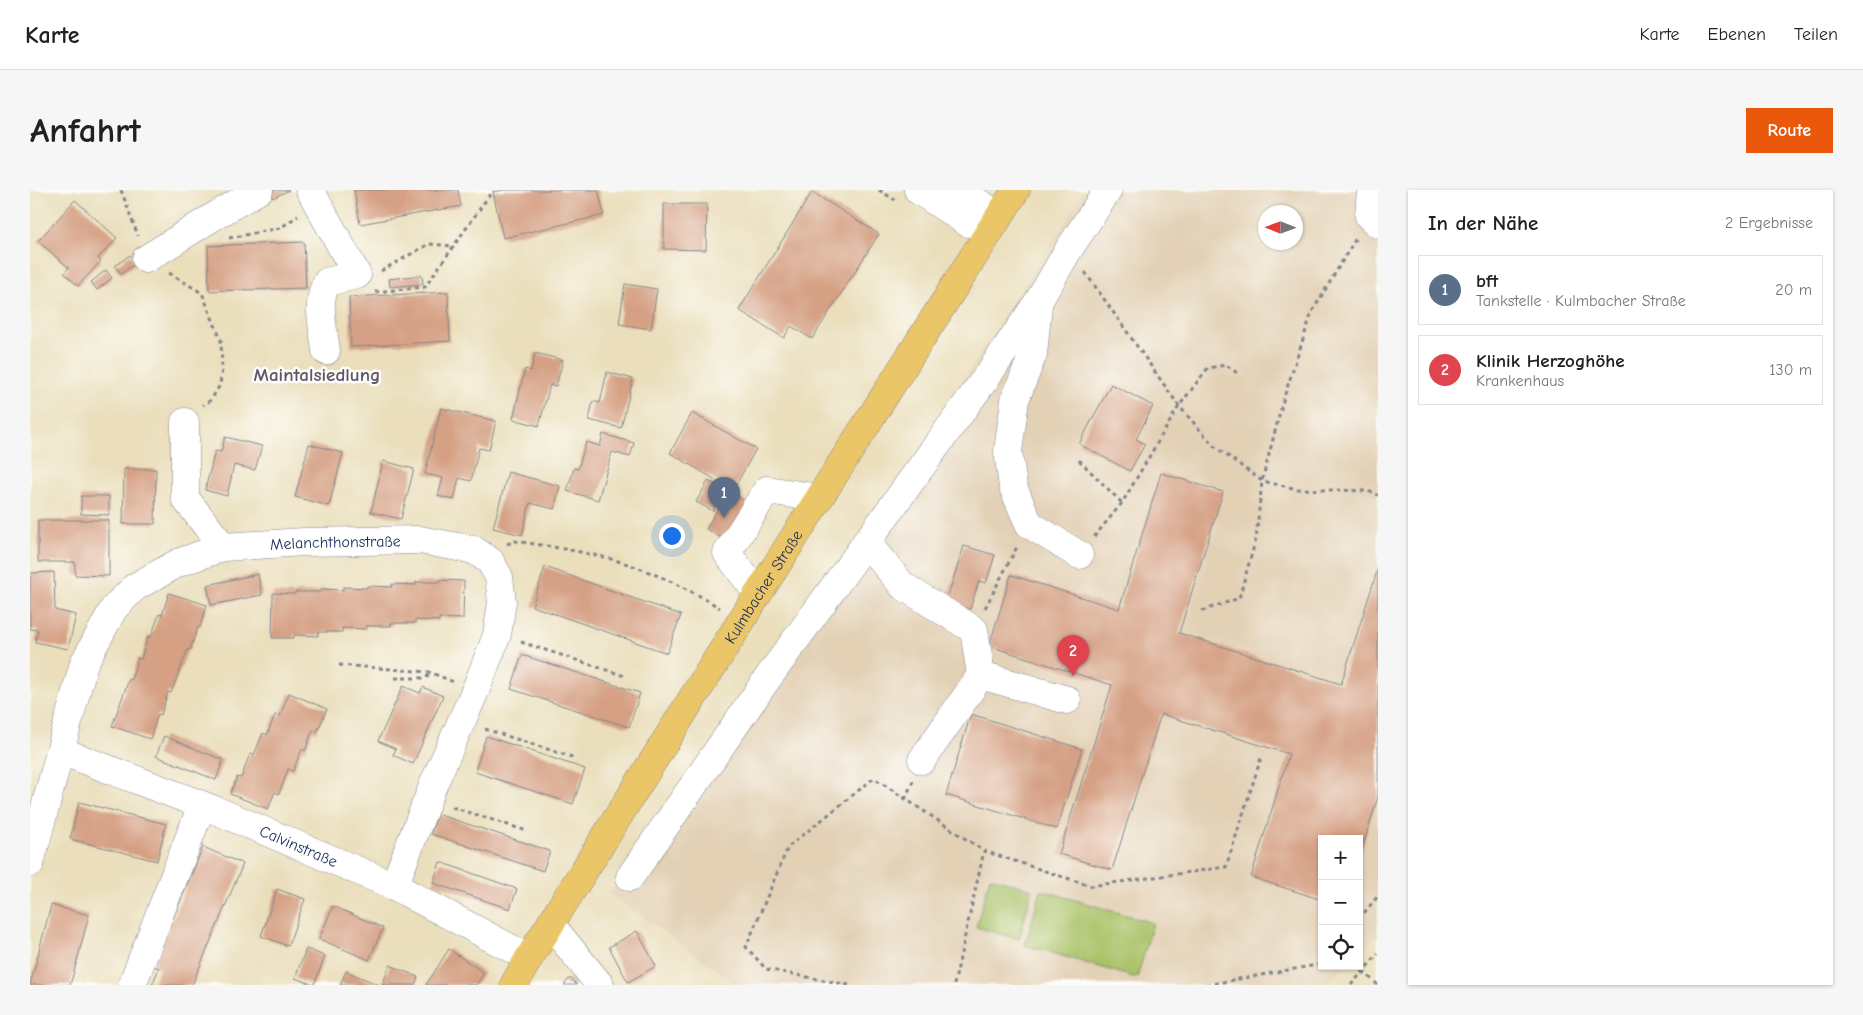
<!DOCTYPE html>
<html lang="de">
<meta charset="utf-8">
<style>
:root{--surface:#fff;--page:#f6f6f6;--text:#202124;--muted:#757577;--line:#e0e0e0;--accent:#ea580c}
body{margin:0;font-family:"Comic Neue",sans-serif;background:var(--page);color:var(--text)}
.controls{position:absolute;right:15px;bottom:15px;display:grid;overflow:hidden;border-radius:0px;box-shadow:0 1px 4px #0004}
.controls button{width:45px;height:45px;display:grid;place-items:center;padding:0;border:0;border-bottom:1px solid var(--line);background:var(--surface);color:var(--text);font:25px sans-serif}
.compass{position:absolute;left:1228px;top:15px;width:45px;height:45px;border-radius:50%;background:var(--surface);box-shadow:0 1px 4px #0004;rotate:271deg}
.you{position:absolute;left:641px;top:345px;width:18px;height:18px;margin:-12px;border:4px solid #fff;border-radius:50%;background:#1a73e8;box-shadow:0 0 0 8px #1a73e833}
.badge{display:grid;place-items:center;width:32px;height:32px;border-radius:50%;background:var(--accent);color:#fff;font-size:16px;font-weight:700}
.pin{position:absolute;translate:-50% -41px;filter:drop-shadow(0 1px 2px #0008)}
.pin::after{content:'';position:absolute;top:26px;width:18px;height:15px;background:inherit;clip-path:polygon(0 0,100% 0,50% 100%)}
.list{margin:0;padding:0;list-style:none}
h2{display:flex;justify-content:space-between;align-items:center;height:65px;margin:0;padding:0 20px;font-size:21px}
h2 small{font-size:16px;font-weight:400;color:var(--muted)}
.list li{display:grid;grid-template-columns:32px 1fr auto;gap:15px;align-items:center;box-sizing:border-box;height:70px;margin:0 10px 10px;padding:0 10px;border:1px solid var(--line);border-radius:0px}
.list b{display:block;font-size:19px;white-space:nowrap}
.list p{margin:0;font-size:16px;white-space:nowrap;color:var(--muted)}
.list em{font-size:16px;font-style:normal;color:var(--muted)}
.icon{flex:none;width:28px;height:28px;fill:none;stroke:currentColor;stroke-width:2;stroke-linecap:round;stroke-linejoin:round}
.map{position:relative;flex:none;width:1348px;height:795px;overflow:hidden;border-radius:0px}
header{display:flex;align-items:center;gap:30px;box-sizing:border-box;height:70px;padding:0 25px;background:var(--surface);border-bottom:1px solid var(--line)}
header strong{font-size:24px}
nav{display:flex;gap:28px;margin-inline-start:auto;font-size:18px}
.intro{display:flex;align-items:center;justify-content:space-between;box-sizing:border-box;height:120px;padding:0 30px}
h1{margin:0;font-size:35px}
.button{padding:12px 22px;border-radius:0px;background:var(--accent);color:#fff;font-size:18px;font-weight:700}
main{display:flex;gap:30px;padding:0 30px}
aside{flex:1;background:var(--surface);border-radius:0px;box-shadow:0 1px 4px #0004}
.map>svg:first-child{display:block}
.built{fill:#e3d1b6;fill-rule:evenodd}
.green{fill:#aac267;stroke:#627862}
.building{fill:#d5a084}
.lines{fill:none;stroke-linecap:round;stroke-linejoin:round}
.minor-casing{stroke:#82868c;stroke-width:29}
.major-casing{stroke:#82868c;stroke-width:29}
.path{stroke:#82868c;stroke-width:3;stroke-dasharray:4 4;stroke-linecap:butt}
.minor{stroke:#fff;stroke-width:28}
.major{stroke:#ebc669;stroke-width:28}
.labels{text-anchor:middle;stroke-width:5;stroke-linejoin:round;paint-order:stroke}
.street-label{font-size:16px;fill:#1b2f5e;stroke:#fdfcf7}
.quarter-label{font-size:19px;font-weight:bold;fill:#5c576b;stroke:#fdfcf7}
</style>
<header>
<strong>Karte</strong>
<nav><a>Karte</a><a>Ebenen</a><a>Teilen</a></nav>
</header>
<div class="intro"><h1>Anfahrt</h1><a class="button">Route</a></div>
<main>
<div class="map">
<svg width="1348" height="795" viewBox="0 0 1348 795">
<rect width="100%" height="100%" fill="#fdfcf7"/>
<filter id="ink" filterUnits="userSpaceOnUse"><feTurbulence type="fractalNoise" baseFrequency=".02" numOctaves="2"/><feDisplacementMap in="SourceGraphic" scale="10" xChannelSelector="R" yChannelSelector="G"/><feConvolveMatrix kernelMatrix="1 2 1 2 8 2 1 2 1" color-interpolation-filters="sRGB"/></filter>
<filter id="wash" filterUnits="userSpaceOnUse"><feTurbulence type="fractalNoise" baseFrequency=".0096" numOctaves="4" result="noise"/><feDisplacementMap in="SourceGraphic" scale="20" xChannelSelector="R" yChannelSelector="G"/><feGaussianBlur stdDeviation="1.12" result="paint"/><feColorMatrix in="noise" values="0 0 0 0 0 0 0 0 0 0 0 0 0 0 0 0 0 1.4 0 .05"/><feComposite in="paint" operator="in"/></filter>
<g filter="url(#wash)">
<rect width="100%" height="100%" fill="#eadebb"/>
<path class="built" d="M1055,0H1348V744L1329,763V649H1292V776H1315L1296,795H708L579,703L636,631L838,341ZM1236,22H1266V52H1236Z"/>
<g class="green">
<path d="M960,687L1002,699L989,749L946,737Z"/>
<path d="M1011,700L1123,733L1107,788L995,755Z"/>
</g>
<g id="blocks">
<g class="building">
<path d="M239,0H259L243,8Z"/>
<path d="M324,0H428L431,16L330,34Z"/>
<path d="M474,0H568L574,25L473,48L463,2Z"/>
<path d="M782,2L849,44L782,149L761,136L754,148L709,120Z"/>
<path d="M45,10L87,48L68,68L71,71L48,96L34,83L39,78L8,51Z"/>
<path d="M634,14H677L676,60L634,59Z"/>
<path d="M274,52L276,98L179,101L178,56Z"/>
<path d="M100,65L106,73L91,84L85,76Z"/>
<path d="M76,80L82,88L67,100L61,92Z"/>
<path d="M392,85L393,94L360,97L359,89Z"/>
<path d="M595,94L627,99L621,139L589,134Z"/>
<path d="M418,102L420,151L321,157L319,107Z"/>
<path d="M505,163L533,170L526,196L520,195L509,236L483,229L495,179L501,181Z"/>
<path d="M577,182L603,189L591,238L559,230L563,211L570,213Z"/>
<path d="M1081,194L1123,216L1106,249L1115,254L1100,281L1049,254Z"/>
<path d="M411,218L466,231L459,260L449,258L441,291L429,288L424,310L408,306L413,288L395,284Z"/>
<path d="M662,223L726,259L703,300L640,263Z"/>
<path d="M573,244L604,253L600,267L582,262L568,310L537,301L544,278L548,279L556,252L570,256Z"/>
<path d="M195,247L232,256L225,280L204,275L197,306L175,300L185,261L191,262Z"/>
<path d="M279,254L313,263L299,316L265,307Z"/>
<path d="M353,271L384,279L371,329L341,322Z"/>
<path d="M94,279H126L125,334H93Z"/>
<path d="M478,282L530,296L524,319L500,313L492,345L463,338Z"/>
<path d="M1131,283L1193,302L1149,443L1311,494L1348,378V607L1330,665L1329,649H1292V710L1221,687L1259,564L1131,524L1082,680L1029,664L1082,495L959,456L981,385L1089,419Z"/>
<path d="M678,291L695,300L683,321L666,312Z"/>
<path d="M698,301L736,324L714,361L676,339Z"/>
<path d="M51,306H79V325L51,324Z"/>
<path d="M8,330H79V386L45,385V372H8Z"/>
<path d="M934,356L965,365L956,393L949,391L940,419L916,412Z"/>
<path d="M515,377L651,425L637,463L502,416Z"/>
<path d="M24,382L25,420L46,425L38,459L5,452L8,440L0,439V383Z"/>
<path d="M228,384L232,405L181,415L177,395Z"/>
<path d="M410,390L434,391L433,429L409,428V431L385,430V433H361V436H336V439L312,438V442H288V446L264,445V448H242L243,403L265,404V402H290V399L313,400V397L337,398V396L362,397V394L386,395V392H410Z"/>
<path d="M139,403L177,415L170,437H168L160,460L158,459L141,503L138,502L131,525L128,524L120,549L82,536L99,489L101,490L108,468L111,469L118,446L121,447L129,424L132,425Z"/>
<path d="M492,465L610,503L599,537L481,499Z"/>
<path d="M373,496L390,503L393,497L413,506L383,574L363,565L366,559L348,551Z"/>
<path d="M259,503L297,519L287,542L283,540L275,561L272,559L263,581L258,579L249,604L245,602L238,619L200,604L207,587L211,588L220,564L224,565L233,543L237,545L245,525L250,526Z"/>
<path d="M941,524L1052,559L1027,639L916,605Z"/>
<path d="M134,546L193,570L186,590L126,566Z"/>
<path d="M456,546L555,579L543,614L445,582Z"/>
<path d="M49,612L136,634L127,671L40,649Z"/>
<path d="M407,624L520,661L513,681L401,644Z"/>
<path d="M173,657L213,674L162,795H122L129,778L123,776Z"/>
<path d="M410,672L487,699L480,719L403,693Z"/>
<path d="M247,699L275,709L258,756L231,746Z"/>
<path d="M21,715L59,725L45,778L40,795H0Z"/>
<path d="M303,716L353,738L339,770L289,749Z"/>
<path d="M607,741L626,776L598,792L579,757Z"/>
<path d="M276,759L295,766L284,795L265,788Z"/>
<path d="M419,759L454,783L446,795H396Z"/>
<path d="M360,775L388,787L385,795H352Z"/>
<path d="M316,781L349,795H310Z"/>
<path d="M540,788L547,795H534Z"/>
</g>
</g>
</g>
<g filter="url(#ink)">
<use href="#blocks" fill-opacity="0" stroke="#82868c" stroke-width="1"/>
<g class="lines">
<g class="minor-casing">
<g id="minor">
<path d="M280,0L327,85L297,92C285,111 294,141 296,161"/>
<path d="M888,0L938,33"/>
<path d="M929,0L969,26"/>
<path d="M1341,0L1339,26L1348,34"/>
<path d="M116,69L178,30L229,0"/>
<path d="M1008,115L1003,164L985,210L978,261L983,297L999,334L1049,365"/>
<path d="M155,232V308L193,357"/>
<path d="M836,352L873,396L944,440L951,485L1037,510"/>
<path d="M728,404L697,363L737,300L789,308"/>
<path id="s1" d="M31,561L185,620L364,696L499,768"/>
<path d="M892,570L951,485"/>
<path id="s2" d="M0,673L54,473L84,418L105,397L148,373L193,357L274,352L390,350L444,360L460,371L469,387L472,412L467,445L446,499L404,593L364,696"/>
<path d="M600,687L735,492L955,189L1008,112L1039,59L1078,0"/>
<path d="M521,735L570,795"/>
<path d="M102,795L172,615"/>
</g>
</g>
<g class="major-casing">
<g id="major">
<path id="s3" d="M484,795L499,768L728,404L986,0"/>
</g>
</g>
<g class="path">
<path d="M91,0L108,46"/>
<path d="M849,0L865,10"/>
<path d="M199,48L250,38L268,26"/>
<path d="M351,81L399,54L423,56"/>
<path d="M1055,82L1149,216L1184,256L1232,291L1267,299L1338,301L1348,305"/>
<path d="M139,83L172,103L191,150L192,180L190,195L181,210L173,215"/>
<path d="M345,102L395,97L463,0"/>
<path d="M1049,270L1092,313"/>
<path d="M1064,347L1092,313L1149,216L1178,178L1196,175L1210,185"/>
<path d="M477,354L485,351C511,355 538,359 564,365C605,373 655,396 690,418"/>
<path d="M955,418L988,355"/>
<path d="M1172,421L1209,408L1226,349L1232,291L1254,207L1282,122L1326,48"/>
<path d="M491,452L595,486"/>
<path d="M309,475L399,482L424,492"/>
<path d="M365,488H397L399,482"/>
<path d="M455,539L545,568"/>
<path d="M875,609L883,591"/>
<path d="M422,617L497,641"/>
<path d="M1329,729L1348,706"/>
<path d="M1327,776L1348,795"/>
<path d="M819,795L736,779L716,757L758,657L844,588L954,661L1061,696L1196,677L1232,565"/>
<path d="M924,795L954,661"/>
<path d="M1176,795L1292,774"/>
<path d="M1321,795L1348,764"/>
</g>
<use href="#minor" class="minor"/>
<use href="#major" class="major"/>
</g>
</g>
<g class="labels">
<g class="street-label">
<text dy="6" stroke="none"><textPath href="#s2" startOffset="509">Melanchthonstraße</textPath></text>
<text dy="6" stroke="none"><textPath href="#s3" startOffset="470">Kulmbacher Straße</textPath></text>
<text dy="6" stroke="none"><textPath href="#s1" startOffset="256">Calvinstraße</textPath></text>
</g>
<g class="quarter-label">
<text x="287" y="191">Maintalsiedlung</text>
</g>
</g>
</svg>
<div class="controls">
<button>+</button>
<button>−</button>
<button><svg class="icon" aria-label="locate" viewBox="0 0 24 24"><circle cx="12" cy="12" r="6"/><path d="M12 2v4M12 18v4M2 12h4M18 12h4"/></svg></button>
</div>
<svg class="compass" viewBox="-18 -18 36 36"><path d="M0-13l5 13h-10z" fill="#e53935"/><path d="M0 13l5-13h-10z" fill="#757577"/></svg>
<div class="you"></div>
<div class="pin badge" style="left:694px;top:328px;background:#5c6f8a">1</div>
<div class="pin badge" style="left:1043px;top:486px;background:#e0444e">2</div>
</div>
<aside>
<h2>In der Nähe<small>2 Ergebnisse</small></h2>
<ul class="list">
<li><span class="badge" style="background:#5c6f8a">1</span><div><b>bft</b><p>Tankstelle · Kulmbacher Straße</p></div><em>20 m</em></li>
<li><span class="badge" style="background:#e0444e">2</span><div><b>Klinik Herzoghöhe</b><p>Krankenhaus</p></div><em>130 m</em></li>
</ul>
</aside>
</main>
